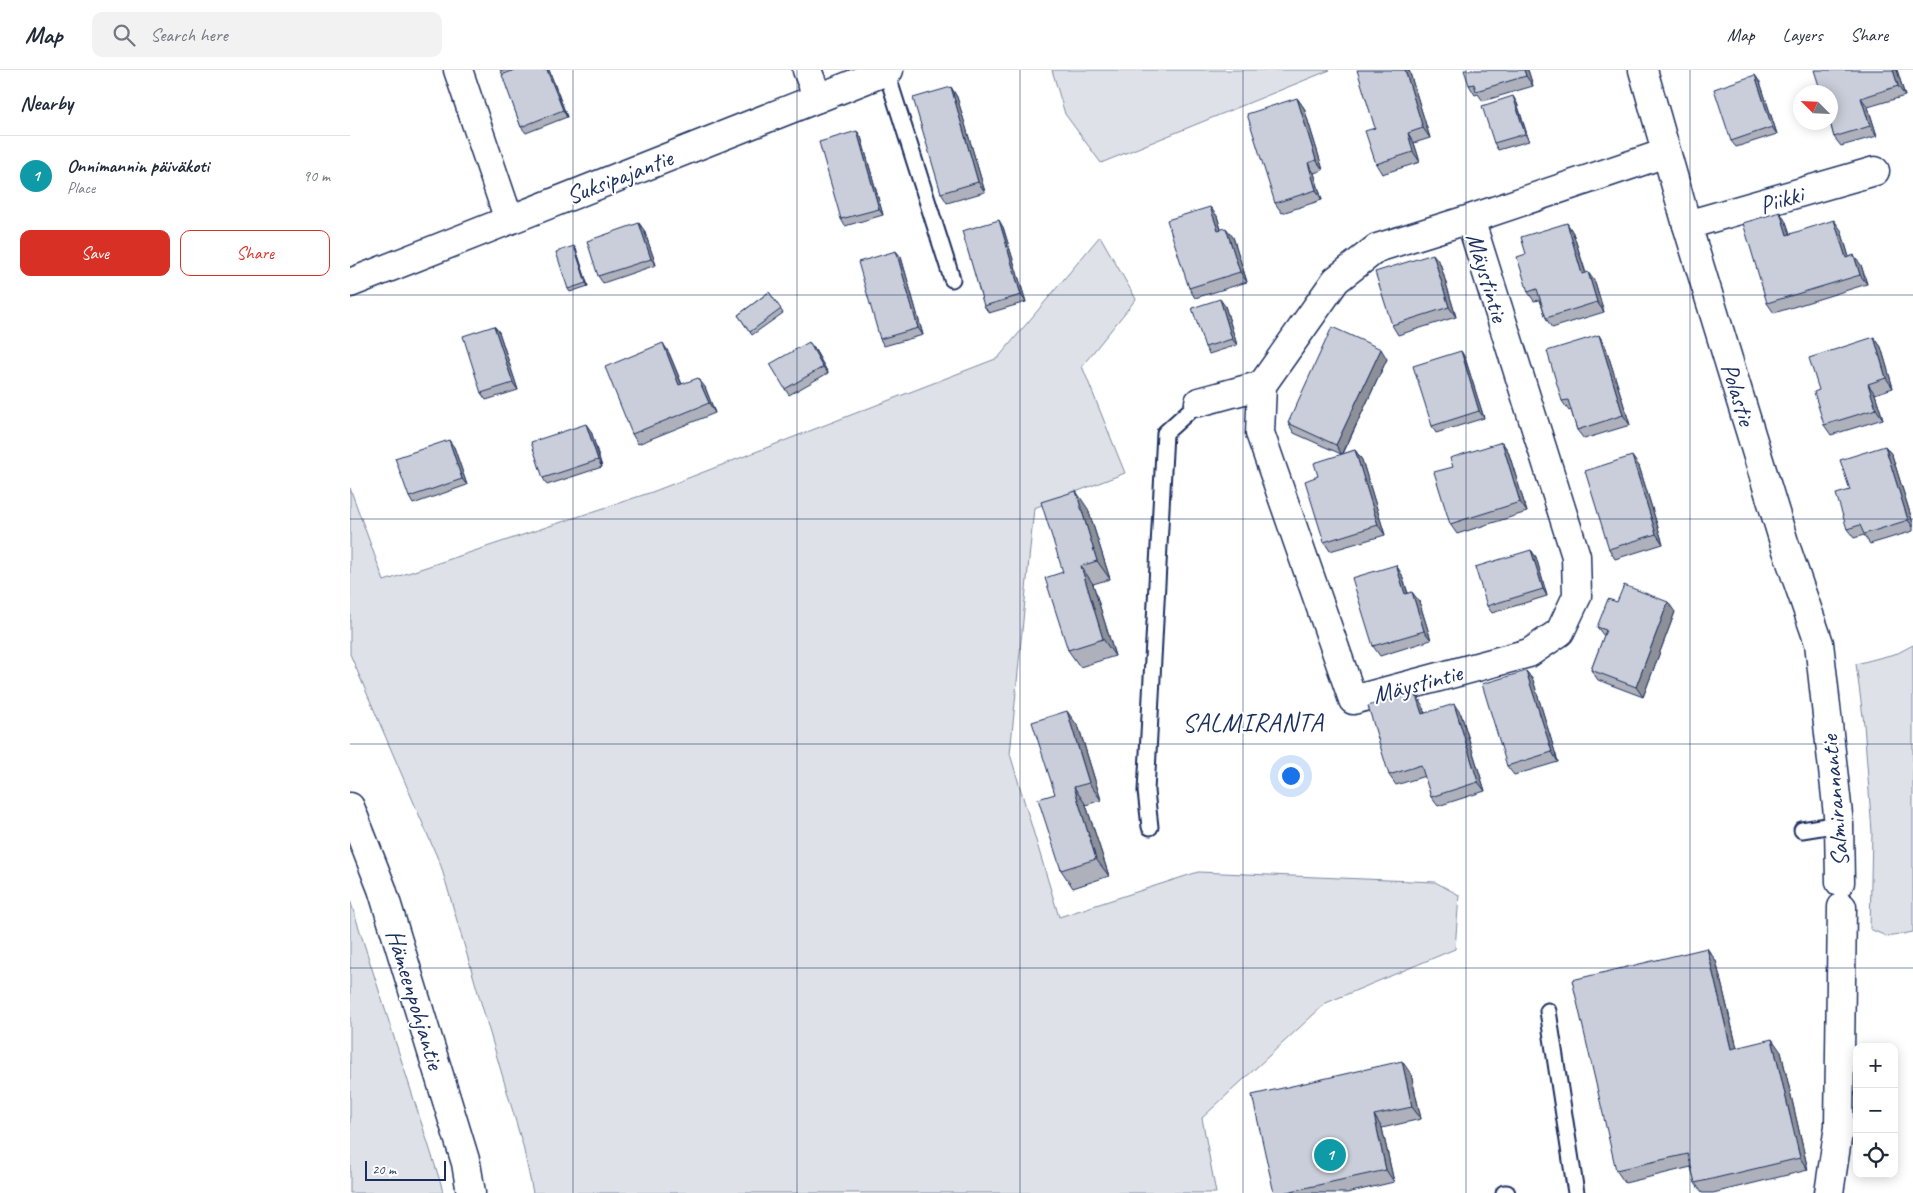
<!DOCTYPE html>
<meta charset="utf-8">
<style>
:root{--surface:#fff;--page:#f2f2f3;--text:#1f2937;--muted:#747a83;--line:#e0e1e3;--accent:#d93025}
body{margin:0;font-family:Caveat,sans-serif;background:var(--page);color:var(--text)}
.controls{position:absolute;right:15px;bottom:15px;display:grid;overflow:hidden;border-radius:10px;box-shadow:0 2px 12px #0003}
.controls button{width:45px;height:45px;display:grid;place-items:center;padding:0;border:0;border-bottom:1px solid var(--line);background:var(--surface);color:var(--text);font:25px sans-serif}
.compass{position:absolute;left:1443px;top:15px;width:45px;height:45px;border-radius:50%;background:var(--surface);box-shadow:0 2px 12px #0003;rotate:294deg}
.scale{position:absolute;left:15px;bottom:12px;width:81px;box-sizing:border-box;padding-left:5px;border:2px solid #1b2f5e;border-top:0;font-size:14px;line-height:18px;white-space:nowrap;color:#1b2f5e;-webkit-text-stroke:4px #fff;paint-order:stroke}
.you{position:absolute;left:940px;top:705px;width:18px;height:18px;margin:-12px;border:4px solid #fff;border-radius:50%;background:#1a73e8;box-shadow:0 0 0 8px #1a73e833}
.badge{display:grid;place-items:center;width:32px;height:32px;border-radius:50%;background:var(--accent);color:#fff;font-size:16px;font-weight:700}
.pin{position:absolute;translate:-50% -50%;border:2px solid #fff;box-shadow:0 1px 5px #0006}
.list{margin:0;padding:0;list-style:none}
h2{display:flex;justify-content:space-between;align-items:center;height:65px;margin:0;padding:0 20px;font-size:21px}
h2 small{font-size:16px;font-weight:400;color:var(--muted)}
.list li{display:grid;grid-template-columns:32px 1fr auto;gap:15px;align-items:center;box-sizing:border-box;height:80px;padding:0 20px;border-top:1px solid var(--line)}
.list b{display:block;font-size:19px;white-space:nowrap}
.list p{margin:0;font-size:16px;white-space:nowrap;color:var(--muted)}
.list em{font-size:16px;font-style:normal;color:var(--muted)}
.actions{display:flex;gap:10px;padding:15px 20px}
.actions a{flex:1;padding:11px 0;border:1px solid var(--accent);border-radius:10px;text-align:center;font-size:18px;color:var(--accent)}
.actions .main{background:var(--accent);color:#fff}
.icon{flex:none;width:28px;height:28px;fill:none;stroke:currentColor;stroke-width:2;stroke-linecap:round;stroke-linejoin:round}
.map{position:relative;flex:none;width:1563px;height:1123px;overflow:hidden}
header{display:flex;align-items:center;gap:30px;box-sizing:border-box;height:70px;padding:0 25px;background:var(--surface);border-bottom:1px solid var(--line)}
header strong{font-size:24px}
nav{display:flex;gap:28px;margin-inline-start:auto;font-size:18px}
.search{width:350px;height:45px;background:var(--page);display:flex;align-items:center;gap:12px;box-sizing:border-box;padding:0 18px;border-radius:10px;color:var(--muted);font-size:19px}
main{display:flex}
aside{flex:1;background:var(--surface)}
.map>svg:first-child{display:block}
.green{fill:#dee1e7;stroke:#7c88a2}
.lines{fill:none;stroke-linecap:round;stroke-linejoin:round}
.lane-casing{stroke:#1b2f5e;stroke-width:19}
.street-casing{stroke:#1b2f5e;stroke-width:31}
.secondary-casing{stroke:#1b2f5e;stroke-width:31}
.lane{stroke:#fff;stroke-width:15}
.street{stroke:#fff;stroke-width:28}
.secondary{stroke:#fff;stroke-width:28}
.wall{fill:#aeb1bb;stroke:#1b2f5e}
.shaded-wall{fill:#8d9099;stroke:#1b2f5e}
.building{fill:#caceda;stroke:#1b2f5e}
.grid{fill:none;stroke:#1b2f5e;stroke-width:1;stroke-opacity:0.55}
.labels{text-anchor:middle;stroke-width:4;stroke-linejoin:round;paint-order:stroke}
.street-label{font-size:25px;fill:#1b2f5e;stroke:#fff}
.neighbourhood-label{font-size:26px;letter-spacing:1px;fill:#1b2f5e;stroke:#fff}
</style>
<header>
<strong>Map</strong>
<div class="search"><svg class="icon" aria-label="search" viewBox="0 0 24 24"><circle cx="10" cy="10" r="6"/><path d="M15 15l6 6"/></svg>Search here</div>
<nav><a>Map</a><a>Layers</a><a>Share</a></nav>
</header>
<main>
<aside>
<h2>Nearby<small></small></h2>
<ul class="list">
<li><span class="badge" style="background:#0f9aa8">1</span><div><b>Onnimannin päiväkoti</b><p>Place</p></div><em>90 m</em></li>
</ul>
<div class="actions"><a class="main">Save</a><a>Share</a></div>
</aside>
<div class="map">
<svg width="1563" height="1123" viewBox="0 0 1563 1123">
<rect width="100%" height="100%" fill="#fff"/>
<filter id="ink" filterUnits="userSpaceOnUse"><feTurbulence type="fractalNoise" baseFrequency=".02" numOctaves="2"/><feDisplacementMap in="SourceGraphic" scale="10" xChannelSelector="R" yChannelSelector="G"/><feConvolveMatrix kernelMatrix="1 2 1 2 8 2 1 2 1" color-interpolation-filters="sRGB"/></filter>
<g filter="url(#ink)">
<g class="green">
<path d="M702,0H980L751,93L715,44Z"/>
<path d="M750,166L786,229L732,296L775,403L684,438L660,684L709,847L848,802L1085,812L1109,825L1105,879L976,933L852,1048L866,1123H183L173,1076L91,796L0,584V418L34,511L302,422L648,288Z"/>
<path d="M1563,575V862L1538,867L1520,859L1522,762L1514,654L1506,594L1548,583Z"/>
<path d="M0,830L91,1114L93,1123H0Z"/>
</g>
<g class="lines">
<g class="lane-casing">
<g id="lane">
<path d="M536,1L602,209"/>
<path d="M800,757L796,721L815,363L849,332"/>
<path d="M1452,760L1489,754"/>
<path d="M1198,941L1226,1123"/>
<path d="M1154,1123H1157"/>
</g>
</g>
<g class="street-casing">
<g id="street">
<path d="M108,0L159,150"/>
<path d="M457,0L468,28"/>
<path d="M1293,0L1337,155L1434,472L1469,573L1489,754L1490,812"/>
<path d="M1120,149L1027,178L986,210L912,315L910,363L1003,630L1179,583L1210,562L1227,526L1226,486L1120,149L1316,83"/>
<path d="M1337,155L1525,101"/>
<path d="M0,213L539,0"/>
<path d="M849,332L912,315"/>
<path d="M1479,1123L1489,1056L1492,837"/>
</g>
</g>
<g class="secondary-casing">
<path id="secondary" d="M0,737L32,819L116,1093L121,1123"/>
</g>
<use href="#lane" class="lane"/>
<use href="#street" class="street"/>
<use href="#secondary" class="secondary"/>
</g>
<g class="wall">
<path d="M150,0H199L217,47L176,63L171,57L153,5Z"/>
<path d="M1059,0L1080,68L1064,73L1070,92L1032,104L1026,94L1025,58Z"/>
<path d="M1178,0L1183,16L1133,31L1128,24L1125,25L1119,15Z"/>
<path d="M1547,0L1555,26L1518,37L1527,66L1491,76L1484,67L1480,52Z"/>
<path d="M1410,12L1427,64L1386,77L1381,71Z"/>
<path d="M601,17L607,27L635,122L597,133L591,123Z"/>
<path d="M947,28L954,38L973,100L964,103L972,130L932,143L925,133Z"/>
<path d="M1167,33L1179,71L1148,80L1144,73Z"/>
<path d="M507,61L511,67L533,145L495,156L491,149Z"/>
<path d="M860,137L867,146L871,159L883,167L897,212L845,228L839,218Z"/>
<path d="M1436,152L1440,164L1491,160L1499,187L1511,195L1517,214L1424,243L1417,233Z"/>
<path d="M1217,153L1223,163L1236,203L1245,212L1254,242L1202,258L1196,248L1190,230L1184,231L1178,222L1176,184Z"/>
<path d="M653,157L676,232L639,243L634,236Z"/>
<path d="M294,160L306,195L253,213L248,206Z"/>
<path d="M226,179L238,216L220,222L218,219Z"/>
<path d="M551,187L573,265L534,276L530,269Z"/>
<path d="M1090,193L1106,247L1048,265L1042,255Z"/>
<path d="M419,222L433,243L402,265L388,245Z"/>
<path d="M875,236L887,275L859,284L855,277Z"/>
<path d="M144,256L149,262L168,320L136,330L131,323Z"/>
<path d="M1524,267L1531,277L1543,318L1525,324L1533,349L1481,365L1474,355L1469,320Z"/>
<path d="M1255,275L1280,355L1234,369L1227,360L1221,340L1219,341L1212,331Z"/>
<path d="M464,278L478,303L439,325L435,319Z"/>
<path d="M1111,281L1115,288L1134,348L1086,363L1082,356Z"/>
<path d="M319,283L332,314L355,317L365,343L288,374L282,364Z"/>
<path d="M1037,289L993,384L1005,380L1012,390L1035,465L980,481L974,472L968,406L991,384L944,363L938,353Z"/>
<path d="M241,361L252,397L197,415L193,408Z"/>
<path d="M1152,372L1158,381L1177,442L1107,464L1100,454L1103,397Z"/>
<path d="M1535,376L1542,385L1563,453V461L1520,474L1514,465L1504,468L1497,459L1500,420Z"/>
<path d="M104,377L117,415L63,434L59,427Z"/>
<path d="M1289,396L1313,474L1265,489L1259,479Z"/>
<path d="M738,439L760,509L743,514L765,586L730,597L718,580L713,502Z"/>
<path d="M1181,480L1186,487L1197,526L1142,543L1137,536Z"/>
<path d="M1046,495L1052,505L1058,523L1069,531L1081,570L1030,586L1023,576Z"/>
<path d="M1267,532L1325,542L1293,627L1248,610L1241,600L1254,566L1247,557Z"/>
<path d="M1176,601L1183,610L1208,692L1164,705L1157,696Z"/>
<path d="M1065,622L1071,632L1075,643L1111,644L1135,721L1088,736L1081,727L1075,706L1046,715L1039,705Z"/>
<path d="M729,658L751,730L736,735L759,806L723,818L711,800L705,724Z"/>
<path d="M1366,891L1387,978L1431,982L1458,1100L1363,1123H1352L1345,1113L1341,1097L1275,1113L1266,1100Z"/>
<path d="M1061,1004L1071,1049L1032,1058L1044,1112L997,1123H924Z"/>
</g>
<g class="shaded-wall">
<path d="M197,0H199L217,47L213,40Z"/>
<path d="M1055,0H1059L1080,68L1073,58Z"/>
<path d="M1174,0H1178L1183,16L1176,6Z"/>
<path d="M1543,0H1547L1555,26L1548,16Z"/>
<path d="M1405,5L1410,12L1427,64L1422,57Z"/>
<path d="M601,17L607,27L635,122L628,112Z"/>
<path d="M1163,26L1167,33L1179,71L1175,64Z"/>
<path d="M947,28L954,38L973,100L966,90Z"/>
<path d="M1511,28L1518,37L1527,66L1520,56Z"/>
<path d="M507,61L511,67L533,145L529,139Z"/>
<path d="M1058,63L1064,73L1070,92L1063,82Z"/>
<path d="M958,93L964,103L972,130L966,120Z"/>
<path d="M860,137L867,146L874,170L868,160Z"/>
<path d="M1430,142L1436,152L1444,175L1437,165Z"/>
<path d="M649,150L653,157L676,232L671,225Z"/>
<path d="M1484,150L1491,160L1502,198L1496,188Z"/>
<path d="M289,153L294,160L306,195L301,189Z"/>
<path d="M1217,153L1223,163L1239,214L1232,204Z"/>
<path d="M876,158L883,167L897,212L890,202Z"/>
<path d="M224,176L226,179L238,216L236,213Z"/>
<path d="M546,181L551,187L573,265L568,258Z"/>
<path d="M1083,184L1090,193L1106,247L1099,237Z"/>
<path d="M1504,185L1511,195L1517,214L1510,205Z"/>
<path d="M1238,202L1245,212L1254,242L1247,232Z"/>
<path d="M870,229L875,236L887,275L882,269Z"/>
<path d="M144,256L149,262L168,320L163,313Z"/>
<path d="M1249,265L1255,275L1280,355L1273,345Z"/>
<path d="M1524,267L1531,277L1543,318L1536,308Z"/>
<path d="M459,272L464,278L478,303L473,297Z"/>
<path d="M313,273L319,283L336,325L329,315Z"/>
<path d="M1031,279L1037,289L992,385L986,375Z"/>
<path d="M1111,281L1115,288L1134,348L1129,341Z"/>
<path d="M348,308L355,317L365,343L359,333Z"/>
<path d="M1518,314L1525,324L1533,349L1526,339Z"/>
<path d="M236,354L241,361L252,397L248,390Z"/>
<path d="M99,370L104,377L117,415L112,409Z"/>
<path d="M1152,372L1158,381L1177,442L1170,432Z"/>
<path d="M1535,376L1542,385L1563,453V457L1558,450Z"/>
<path d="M1005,380L1012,390L1035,465L1028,455Z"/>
<path d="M1282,386L1289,396L1313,474L1306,464Z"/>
<path d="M726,421L738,439L760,509L747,491Z"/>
<path d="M1181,480L1186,487L1197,526L1193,519Z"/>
<path d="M1046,495L1052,505L1061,534L1055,524Z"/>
<path d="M731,496L743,514L765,586L753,569Z"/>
<path d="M1062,522L1069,531L1081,570L1074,561Z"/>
<path d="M1318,532L1325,542L1293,627L1286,617Z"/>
<path d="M1176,601L1183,610L1208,692L1202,682Z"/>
<path d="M1065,622L1071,632L1078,654L1072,644Z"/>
<path d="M1104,634L1111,644L1135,721L1128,712Z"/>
<path d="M717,641L729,658L751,730L739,713Z"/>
<path d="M724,717L736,735L759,806L746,789Z"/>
<path d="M1357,878L1366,891L1390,991L1381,979Z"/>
<path d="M1422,969L1431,982L1458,1100L1450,1088Z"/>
<path d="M1052,991L1061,1004L1071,1049L1062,1037Z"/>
<path d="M1024,1045L1032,1058L1044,1112L1036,1100Z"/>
</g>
<g class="building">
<path d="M164,0H197L213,40L171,57L152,5Z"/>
<path d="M1007,0H1055L1073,58L1058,63L1063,82L1026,94L1015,61L1025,58Z"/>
<path d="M1114,0H1174L1176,6L1126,21L1124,14L1119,15Z"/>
<path d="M1464,0H1543L1548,16L1511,28L1520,56L1484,67L1480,52V22H1471Z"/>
<path d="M1405,5L1422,57L1381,71L1364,19Z"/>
<path d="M601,17L628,112L591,123L563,28Z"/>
<path d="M1163,26L1175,64L1144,73L1132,36Z"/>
<path d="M947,28L966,90L958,93L966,120L925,133L897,44Z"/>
<path d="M507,61L529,139L491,149L469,72Z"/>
<path d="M860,137L868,160L876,158L890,202L839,218L817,150Z"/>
<path d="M1430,142L1437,165L1484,150L1496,188L1504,185L1510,205L1417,233L1393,153Z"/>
<path d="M649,150L671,225L634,236L612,161Z"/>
<path d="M289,153L301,189L248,206L237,171Z"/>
<path d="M1217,153L1232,204L1238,202L1247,232L1196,248L1187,219L1178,222L1167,187L1176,184L1171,167Z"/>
<path d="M224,176L236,213L218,219L206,182Z"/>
<path d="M546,181L568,258L530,269L508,192Z"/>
<path d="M1083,184L1099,237L1042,255L1025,202Z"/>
<path d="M419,222L431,239L400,262L388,245Z"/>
<path d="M870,229L882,269L855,277L842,238Z"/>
<path d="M144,256L163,313L131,323L113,266Z"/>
<path d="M982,257L1031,279L986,375L938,353Z"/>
<path d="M1249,265L1273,345L1227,360L1218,330L1212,331L1197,281Z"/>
<path d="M1524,267L1536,308L1518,314L1526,339L1474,355L1464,322L1469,320L1459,288Z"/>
<path d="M459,272L473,297L435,319L420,294Z"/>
<path d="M313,273L329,315L348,308L359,333L282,364L255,297Z"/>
<path d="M1111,281L1129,341L1082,356L1063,296Z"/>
<path d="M236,354L248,390L193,408L181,372Z"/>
<path d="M99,370L112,409L59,427L45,388Z"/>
<path d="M1152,372L1170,432L1100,454L1084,402L1103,397L1100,388Z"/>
<path d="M1535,376L1558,450L1514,464L1510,455L1497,459L1486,424L1500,420L1490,390Z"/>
<path d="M1005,380L1028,455L974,472L955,411L968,406L964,393Z"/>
<path d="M1282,386L1306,464L1259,479L1235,401Z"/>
<path d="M726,421L747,491L731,496L753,569L718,580L695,508L713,502L691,432Z"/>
<path d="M1181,480L1193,519L1137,536L1125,497Z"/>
<path d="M1046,495L1055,524L1062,522L1074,561L1023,576L1002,508Z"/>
<path d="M1274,515L1318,532L1286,617L1241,600L1256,560L1247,557L1258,529L1267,532Z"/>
<path d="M1176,601L1202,682L1157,696L1132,614Z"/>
<path d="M1065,622L1072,644L1104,634L1128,712L1081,727L1071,695L1039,705L1018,636Z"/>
<path d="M717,641L739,713L724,717L746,789L711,800L688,729L705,724L682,652Z"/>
<path d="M1357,878L1381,979L1422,969L1450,1088L1345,1113L1338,1084L1266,1100L1222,910Z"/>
<path d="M1052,991L1062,1037L1024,1045L1036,1100L932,1123H924L902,1025Z"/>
</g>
</g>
<path class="grid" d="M223,0V1123M447,0V1123M670,0V1123M893,0V1123M1116,0V1123M1340,0V1123M0,225H1563M0,449H1563M0,674H1563M0,898H1563"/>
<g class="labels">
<g class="street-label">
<text transform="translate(269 106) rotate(-21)" y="9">Suksipajantie</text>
<text transform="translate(1431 129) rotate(-17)" y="9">Piikki</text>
<text transform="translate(1138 207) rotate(73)" y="9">Mäystintie</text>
<text transform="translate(1389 324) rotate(73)" y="9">Polastie</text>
<text transform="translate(1067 613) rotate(-15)" y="9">Mäystintie</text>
<text transform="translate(1484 731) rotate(-95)" y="9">Salmirannantie</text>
<text transform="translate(66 929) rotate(73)" y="9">Hämeenpohjantie</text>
</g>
<g class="neighbourhood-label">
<text x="903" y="661">SALMIRANTA</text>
</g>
</g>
</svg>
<div class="controls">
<button>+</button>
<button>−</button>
<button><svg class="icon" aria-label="locate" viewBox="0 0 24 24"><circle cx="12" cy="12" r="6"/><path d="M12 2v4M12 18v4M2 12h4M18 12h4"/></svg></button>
</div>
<svg class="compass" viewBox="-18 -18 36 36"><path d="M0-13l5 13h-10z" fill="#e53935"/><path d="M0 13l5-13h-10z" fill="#747a83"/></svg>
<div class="scale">20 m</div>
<div class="you"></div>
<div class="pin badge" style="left:980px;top:1085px;background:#0f9aa8">1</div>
</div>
</main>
